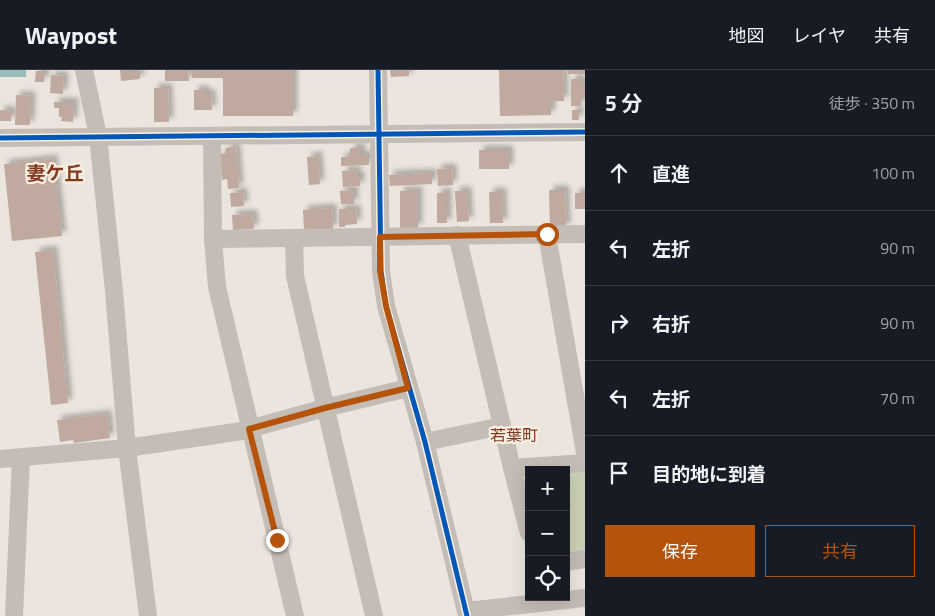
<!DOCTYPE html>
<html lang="ja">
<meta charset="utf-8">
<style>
:root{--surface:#171b24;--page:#242831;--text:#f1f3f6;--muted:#9ea1a6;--line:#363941;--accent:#b45309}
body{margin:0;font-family:"Titillium Web","Noto Sans JP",sans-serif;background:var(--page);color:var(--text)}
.controls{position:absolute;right:15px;bottom:15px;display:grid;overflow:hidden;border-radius:0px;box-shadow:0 5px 20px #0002}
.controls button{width:45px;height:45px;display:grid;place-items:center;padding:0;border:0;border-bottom:1px solid var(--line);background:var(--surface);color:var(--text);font:25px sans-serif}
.stop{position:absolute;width:15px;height:15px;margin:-11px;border:4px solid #b45309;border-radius:50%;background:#fff}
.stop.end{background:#b45309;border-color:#fff;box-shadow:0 1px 5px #0008}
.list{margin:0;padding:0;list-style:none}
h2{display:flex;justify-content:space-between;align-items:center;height:65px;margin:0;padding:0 20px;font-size:21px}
h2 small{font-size:16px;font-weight:400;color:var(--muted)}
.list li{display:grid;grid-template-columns:32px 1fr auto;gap:15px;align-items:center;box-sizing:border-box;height:75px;padding:0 20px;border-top:1px solid var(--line)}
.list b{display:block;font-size:19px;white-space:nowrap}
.list em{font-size:16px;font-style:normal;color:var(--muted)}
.actions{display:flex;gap:10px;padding:15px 20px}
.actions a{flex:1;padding:11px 0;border:1px solid var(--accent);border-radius:0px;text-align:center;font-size:18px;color:var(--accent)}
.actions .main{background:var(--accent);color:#fff}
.icon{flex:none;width:28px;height:28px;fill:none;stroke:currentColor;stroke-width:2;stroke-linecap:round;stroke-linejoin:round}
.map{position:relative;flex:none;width:585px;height:546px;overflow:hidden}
header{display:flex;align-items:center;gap:30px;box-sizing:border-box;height:70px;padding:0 25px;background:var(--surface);border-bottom:1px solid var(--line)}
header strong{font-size:24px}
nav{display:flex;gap:28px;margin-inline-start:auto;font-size:18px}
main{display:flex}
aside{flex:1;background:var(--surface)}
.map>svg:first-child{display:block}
.green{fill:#cbd1b6}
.water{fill:#99bcbd}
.building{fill:#c0a99e;filter:url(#shadow)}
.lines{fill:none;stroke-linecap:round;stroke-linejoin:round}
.minor{stroke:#c4bdb6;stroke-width:18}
.cycleway-casing{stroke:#f9f0e3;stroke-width:8}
.cycleway{stroke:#0057b8;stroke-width:5}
.route{stroke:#b45309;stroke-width:6}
.labels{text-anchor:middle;stroke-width:4.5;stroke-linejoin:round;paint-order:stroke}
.quarter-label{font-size:16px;fill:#84381d;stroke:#f9f0e3}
.district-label{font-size:19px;font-weight:bold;fill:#84381d;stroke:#f9f0e3}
</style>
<header>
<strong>Waypost</strong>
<nav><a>地図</a><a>レイヤ</a><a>共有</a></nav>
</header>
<main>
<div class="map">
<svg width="585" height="546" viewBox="0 0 585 546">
<defs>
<filter id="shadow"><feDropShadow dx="4.5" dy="-4.5" stdDeviation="2.5" flood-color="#0004"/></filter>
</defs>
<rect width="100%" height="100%" fill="#ebe5dd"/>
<path class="green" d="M585,399V485L566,487V401Z"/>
<rect class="water" x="0" y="0" width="26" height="7"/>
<g class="building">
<path d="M120,0H134V3H140V9L121,11Z"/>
<path d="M165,0H188L189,11H165Z"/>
<path d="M192,0H293V46H223V8H192Z"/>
<path d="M390,0H409V6L391,7Z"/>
<path d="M499,0H563L564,31H551V45L500,46Z"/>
<path d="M567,0H585V4H568Z"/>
<path d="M36,1H45L44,12H35Z"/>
<path d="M51,5L64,6L63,24L50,23Z"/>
<path d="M571,9H581V15H585V28H581V36H571Z"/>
<path d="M154,18H168L169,52H154Z"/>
<path d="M194,20H205V24H211L212,40H194Z"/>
<path d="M16,25L31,26L30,55H15Z"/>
<path d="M54,32H74L73,52L61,51L62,47H59V38H54Z"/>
<path d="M0,40L12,41L11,51H0Z"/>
<rect x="572" y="40" width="7" height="10"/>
<path d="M236,77L239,118L228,119L227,109L222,110L220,84L226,83V78Z"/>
<path d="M350,78H361V86H369V95L341,96V87H350Z"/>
<rect x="479" y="80" width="30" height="19"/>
<path d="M318,86L320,114L309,115L307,87Z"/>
<path d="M53,89L62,166L12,171L4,94Z"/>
<path d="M452,98L453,115L438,116L437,99Z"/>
<path d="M356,100L357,106H360V116L343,117L342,101Z"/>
<path d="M432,103V114L390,116L389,105Z"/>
<path d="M354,120V134H341L340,121Z"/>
<path d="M549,120H565L566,158H550Z"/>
<rect x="400" y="121" width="18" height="37"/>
<path d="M455,121H467L469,151L457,152Z"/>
<path d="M243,122L244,136L231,137L230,123Z"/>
<path d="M447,122V153H437V123Z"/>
<path d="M489,122H502L503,153H490Z"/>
<rect x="575" y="123" width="10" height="16"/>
<path d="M332,138L333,159L304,161L303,140Z"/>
<path d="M339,139H356L357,154L345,155V157H339Z"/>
<path d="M253,144L254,159L233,160L232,145Z"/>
<path d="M53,180L68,333L51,335L35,182Z"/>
<path d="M107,344L110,368L74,373L73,370L60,372L57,350Z"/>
</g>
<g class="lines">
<g class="minor">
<path d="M84,0L98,66L114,221L127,378L148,546"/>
<path d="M378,0L381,201L386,236L425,372L467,546"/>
<path d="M212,66L213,169L217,217L295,546"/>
<path d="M0,68L585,62"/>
<path d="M457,165L512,398L585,393"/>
<path d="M547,165L585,383"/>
<path d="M294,168L295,206L374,546"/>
<path d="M213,169L585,164"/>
<path d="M425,372L502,356"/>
<path d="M0,389L127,378L242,361L325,338L408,318"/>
<path d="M512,398L529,463"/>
<path d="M566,492L585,489"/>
<path d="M466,541L585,528"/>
<path d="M14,546L21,388"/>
</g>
<g class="cycleway-casing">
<g id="cycleway">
<path d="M378,0L381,201L386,236L425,372L467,546"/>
<path d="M0,68L585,62"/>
</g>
</g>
<use href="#cycleway" class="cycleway"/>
</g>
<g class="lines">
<path class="route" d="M277,470L249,359L325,338L408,318L386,236L380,201V167L547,164"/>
</g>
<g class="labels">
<g class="quarter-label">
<text x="514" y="371">若葉町</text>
</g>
<g class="district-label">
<text x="55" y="110">妻ケ丘</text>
</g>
</g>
</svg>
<div class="controls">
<button>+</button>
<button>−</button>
<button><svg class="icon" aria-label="locate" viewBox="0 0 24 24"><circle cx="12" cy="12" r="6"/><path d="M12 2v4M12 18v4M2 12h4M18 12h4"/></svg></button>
</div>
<div class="stop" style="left:547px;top:164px"></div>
<div class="stop end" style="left:277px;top:470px"></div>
</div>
<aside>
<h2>5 分<small>徒歩 · 350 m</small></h2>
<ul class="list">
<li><svg class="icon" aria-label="ahead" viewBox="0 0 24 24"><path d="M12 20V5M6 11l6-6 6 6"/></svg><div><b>直進</b></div><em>100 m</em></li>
<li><svg class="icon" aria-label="left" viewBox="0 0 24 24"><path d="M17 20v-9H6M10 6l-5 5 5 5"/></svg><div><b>左折</b></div><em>90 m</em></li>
<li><svg class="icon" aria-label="right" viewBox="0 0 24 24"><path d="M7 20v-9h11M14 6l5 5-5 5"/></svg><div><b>右折</b></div><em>90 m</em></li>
<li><svg class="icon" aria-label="left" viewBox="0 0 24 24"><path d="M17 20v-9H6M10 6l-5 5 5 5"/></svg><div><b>左折</b></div><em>70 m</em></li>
<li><svg class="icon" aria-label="arrive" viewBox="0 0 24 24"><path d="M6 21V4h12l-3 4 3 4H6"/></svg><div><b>目的地に到着</b></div></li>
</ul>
<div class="actions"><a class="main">保存</a><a>共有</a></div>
</aside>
</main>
